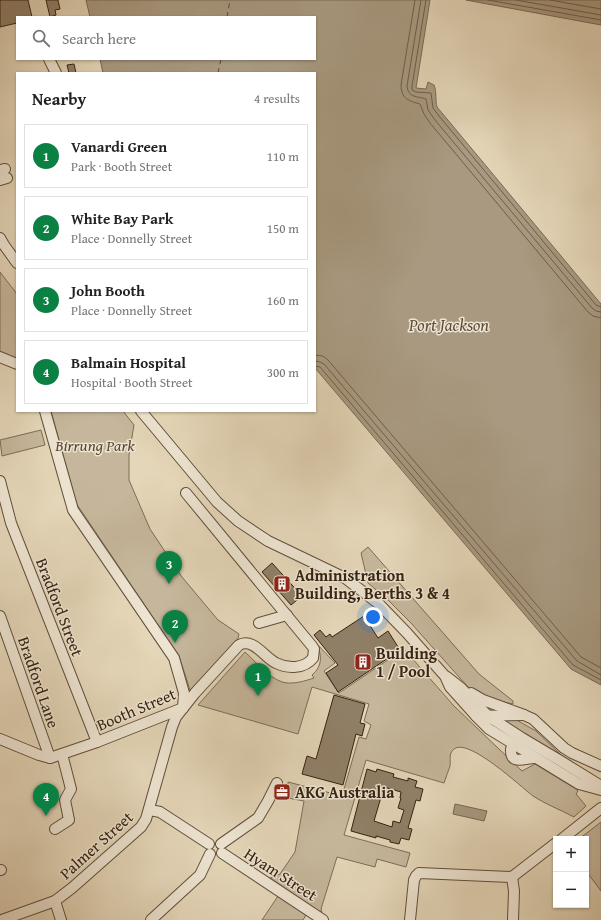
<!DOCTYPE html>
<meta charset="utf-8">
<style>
:root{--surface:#fff;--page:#f2f2f2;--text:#222;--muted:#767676;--line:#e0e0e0;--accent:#0b8043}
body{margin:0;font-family:"Gentium Book Plus",serif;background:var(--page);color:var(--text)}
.controls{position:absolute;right:12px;bottom:12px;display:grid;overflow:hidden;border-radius:0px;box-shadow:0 1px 3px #0004}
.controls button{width:36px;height:36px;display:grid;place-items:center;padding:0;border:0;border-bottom:1px solid var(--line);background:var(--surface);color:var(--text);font:20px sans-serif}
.you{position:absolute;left:373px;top:617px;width:14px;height:14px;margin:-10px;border:3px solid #fff;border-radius:50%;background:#1a73e8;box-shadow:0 0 0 6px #1a73e833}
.badge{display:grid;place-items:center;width:26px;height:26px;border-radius:50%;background:var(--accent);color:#fff;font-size:13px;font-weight:700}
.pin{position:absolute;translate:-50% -33px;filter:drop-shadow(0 1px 2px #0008)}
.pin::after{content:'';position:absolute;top:21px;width:14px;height:12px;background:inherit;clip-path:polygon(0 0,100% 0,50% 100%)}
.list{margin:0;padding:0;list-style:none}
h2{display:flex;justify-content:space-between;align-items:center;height:52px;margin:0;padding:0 16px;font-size:17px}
h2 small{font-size:13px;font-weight:400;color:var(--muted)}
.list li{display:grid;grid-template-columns:26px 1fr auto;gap:12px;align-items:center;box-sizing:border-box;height:64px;margin:0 8px 8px;padding:0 8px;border:1px solid var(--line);border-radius:0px}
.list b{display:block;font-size:15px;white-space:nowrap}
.list p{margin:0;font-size:13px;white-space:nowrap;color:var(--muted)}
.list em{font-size:13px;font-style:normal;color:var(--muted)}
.icon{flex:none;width:22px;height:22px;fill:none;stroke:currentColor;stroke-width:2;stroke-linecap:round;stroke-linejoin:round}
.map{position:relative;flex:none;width:601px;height:920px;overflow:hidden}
.search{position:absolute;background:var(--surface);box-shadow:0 1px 3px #0004;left:16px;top:16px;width:300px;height:44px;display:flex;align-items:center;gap:10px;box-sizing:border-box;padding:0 14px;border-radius:0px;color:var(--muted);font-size:15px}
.panel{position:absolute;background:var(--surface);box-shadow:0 1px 3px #0004;left:16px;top:72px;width:300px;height:340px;border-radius:0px}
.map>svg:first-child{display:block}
.green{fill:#c6b79c;stroke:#7e6c57}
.water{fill:#a89980;stroke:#7a6954}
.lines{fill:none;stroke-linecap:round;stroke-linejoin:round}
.shore{stroke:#6e5e49;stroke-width:1}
.ferry{stroke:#5d4c38;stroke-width:1;stroke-dasharray:5 4;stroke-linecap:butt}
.building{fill:#908068;stroke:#352212;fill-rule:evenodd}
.minor-casing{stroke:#614f3c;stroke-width:12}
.minor{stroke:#ede4d1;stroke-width:10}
.labels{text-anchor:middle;stroke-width:3;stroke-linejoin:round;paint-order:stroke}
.park-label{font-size:16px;font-style:italic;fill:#594734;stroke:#ede4d1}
.poi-label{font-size:16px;font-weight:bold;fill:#352212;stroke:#ede4d1;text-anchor:start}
.street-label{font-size:16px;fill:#352212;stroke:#ede4d1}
.water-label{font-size:17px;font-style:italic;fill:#5d4c38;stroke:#ede4d1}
</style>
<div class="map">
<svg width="601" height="920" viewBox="0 0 601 920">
<rect width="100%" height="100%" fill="#e4d6b8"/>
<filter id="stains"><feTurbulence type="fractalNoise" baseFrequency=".005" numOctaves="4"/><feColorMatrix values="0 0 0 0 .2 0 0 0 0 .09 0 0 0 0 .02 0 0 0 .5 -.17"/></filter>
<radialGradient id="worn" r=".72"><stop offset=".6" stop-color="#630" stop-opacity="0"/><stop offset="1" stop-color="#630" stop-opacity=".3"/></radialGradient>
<g class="green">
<path d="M0,272L17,294V359L0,352Z"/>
<path d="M51,411H123L134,425L129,455V480L150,529L182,577L218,620L239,634L237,642L190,690L179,656L76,503Z"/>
<path d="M41,430L45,445L2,456L0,440Z"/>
<path d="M368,547L479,674L513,701V704C497,701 482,695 468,687L410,622L389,601L368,583L361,553Z"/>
<path d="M316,643L335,663L324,671L339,693L404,649L454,706L522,771L535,764L576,789L578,791L576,794L586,806L574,817C561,810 545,804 533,796C521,787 468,737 454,749C448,754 451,760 450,766C448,772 446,777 444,783L366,760L344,835L410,853L406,867L377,859L375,867L337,857L321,909L322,913L270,878L280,874L295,852L304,801L277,796C284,793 288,790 288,782L342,796L359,737L366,739L371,725L364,721L369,704L312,687L298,734L198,705L245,652C255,661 268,677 282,682C292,685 305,681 314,678L312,675C323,666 322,654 316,643Z"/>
<path d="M513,718L536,731L560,754L559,756L501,719Z"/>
<path d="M601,822V891L586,871V839H579Z"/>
<path d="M278,896L306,915L303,920H262Z"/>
</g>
<g class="water">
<path d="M86,0H430L416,88L426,89L428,82L434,85C437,92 435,100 437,107L601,304V685L571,669L315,368V73H103L100,59H315V17H90Z"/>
<path d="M466,0H601V25Z"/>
<path d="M455,804L487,811L484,821L453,814Z"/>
</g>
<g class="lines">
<g class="shore">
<path d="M415,0L401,85C401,99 409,101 420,104L424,114L430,123L588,312L593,316L601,318"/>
<path d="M421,0L407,86C408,98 417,96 426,99L428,110L435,120L592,308L596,311L601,312"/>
<path d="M426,0L412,86V90L416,92L431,93L433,108L439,116L596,305L601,307"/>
<path d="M488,0L601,20"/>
<path d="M516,0L601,15"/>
<path d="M550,0L601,9"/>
<path d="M315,355L323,356L328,360L581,657L601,668"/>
<path d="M315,361L320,362L324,364L577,661L601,675"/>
<path d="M315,366L320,367L573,665L601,680"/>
</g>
<g class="ferry">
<path d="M227,17L230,0"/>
<path d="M218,73L221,59"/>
</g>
</g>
<g class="building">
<path d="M0,0H28L32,17H17V23L0,27Z"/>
<path d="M46,0H58L60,9L55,10L56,15L50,17Z"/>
<path d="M74,64L76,73H69L67,65Z"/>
<path d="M272,563L302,596L291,605L262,572Z"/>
<path d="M364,616L378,638L388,631L400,650L338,692L326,673L338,665L314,635L320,630L326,637L330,634L332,637Z"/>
<path d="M334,695L365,704L360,723L365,724L362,736L356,734L343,785L302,774L307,756L316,759Z"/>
<path d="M367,769L376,772L377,769L394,774L393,777L408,781V778L417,781L415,787L423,789L420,801L416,800L408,828L412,829L409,840L401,838L399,844L390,842V840L376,836V838L351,831ZM384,787L401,792L400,798H401L398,808L404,810L400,823L393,821L392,827L374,821Z"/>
</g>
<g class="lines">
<g class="minor-casing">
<g id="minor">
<path d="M49,59L56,73"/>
<path d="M0,170L5,169"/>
<path d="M0,180L7,178"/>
<path d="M0,238L4,245L17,263"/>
<path d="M0,357L17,364"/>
<path d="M45,411L73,510L174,658L184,693L183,708"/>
<path d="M141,411L217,502L238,521L268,541L345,578L379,604L407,633L429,658L445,676L450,687L476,716L524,715"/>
<path d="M0,481L11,523L97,742"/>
<path d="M0,616L50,758"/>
<path d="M259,623L287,615"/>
<path d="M447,677L461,688L488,716L522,738L559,760L601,786"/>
<path d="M471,693L483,700L524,715L533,719L564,748L572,753L601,766"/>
<path d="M476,716L489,729L579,784L601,790"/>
<path d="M0,739L39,755L50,758L97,742L183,708"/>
<path d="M520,741L514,744L511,749C510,767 527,757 536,758"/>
<path d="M150,810L160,812L209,844"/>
<path d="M55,829L69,820L65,800L71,789L62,754"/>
<path d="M562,839L601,808"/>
<path d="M221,844L258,818L268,801L277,783"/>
<path d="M222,853L323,920"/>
<path d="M0,870H1"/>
<path d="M512,877L514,891L513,920"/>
<path d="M55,901L61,920"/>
<path d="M2,920L55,901L72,888L141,827L146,819L172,727L176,717L195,693L239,645C253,637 265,658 276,663C288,669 304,669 313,658L314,649L312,646L186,493"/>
<path d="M151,920L200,875L210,854"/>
<path d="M410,920L414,880L416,876L419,873L512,877L556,843"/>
</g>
</g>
<use href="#minor" class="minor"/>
</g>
<defs>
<g id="building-square" transform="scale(0.9)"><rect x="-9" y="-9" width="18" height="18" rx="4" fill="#8f2418" stroke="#ede4d1"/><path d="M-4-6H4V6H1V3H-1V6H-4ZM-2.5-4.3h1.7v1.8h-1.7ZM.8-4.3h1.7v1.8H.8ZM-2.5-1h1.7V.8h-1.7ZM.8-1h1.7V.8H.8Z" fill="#fff"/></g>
<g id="office-square" transform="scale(0.9)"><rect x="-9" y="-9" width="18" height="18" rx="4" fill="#8f2418" stroke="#ede4d1"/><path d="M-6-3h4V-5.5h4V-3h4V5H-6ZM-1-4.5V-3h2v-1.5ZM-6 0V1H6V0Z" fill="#fff"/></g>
</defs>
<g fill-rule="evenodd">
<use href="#building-square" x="282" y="584"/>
<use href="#building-square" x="363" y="662"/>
<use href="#office-square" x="282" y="792"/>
</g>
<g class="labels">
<g class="park-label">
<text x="95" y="451">Birrung Park</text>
</g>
<g class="poi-label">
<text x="295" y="581">Administration<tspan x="295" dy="18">Building, Berths 3 &amp; 4</tspan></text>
<text x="376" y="659">Building<tspan x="376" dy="18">1 / Pool</tspan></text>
<text x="295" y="798">AKG Australia</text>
</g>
<g class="street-label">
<text transform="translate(60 607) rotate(69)" y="6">Bradford Street</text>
<text transform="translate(39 682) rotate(71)" y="6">Bradford Lane</text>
<text transform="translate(136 709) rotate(-23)" y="6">Booth Street</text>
<text transform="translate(96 845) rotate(-42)" y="6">Palmer Street</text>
<text transform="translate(281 874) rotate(33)" y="6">Hyam Street</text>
</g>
<g class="water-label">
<text x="449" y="331">Port Jackson</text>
</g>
</g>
<rect width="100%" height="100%" filter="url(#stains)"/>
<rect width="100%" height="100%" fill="url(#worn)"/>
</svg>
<div class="controls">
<button>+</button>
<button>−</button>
</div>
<div class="you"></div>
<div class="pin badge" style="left:258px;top:696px">1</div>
<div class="pin badge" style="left:175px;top:643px">2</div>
<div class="pin badge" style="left:169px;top:584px">3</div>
<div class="pin badge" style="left:46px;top:816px">4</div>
<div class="search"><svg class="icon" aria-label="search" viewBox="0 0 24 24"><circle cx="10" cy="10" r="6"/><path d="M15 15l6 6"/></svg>Search here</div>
<section class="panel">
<h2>Nearby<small>4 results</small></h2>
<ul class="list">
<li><span class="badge">1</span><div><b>Vanardi Green</b><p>Park · Booth Street</p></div><em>110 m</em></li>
<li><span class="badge">2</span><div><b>White Bay Park</b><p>Place · Donnelly Street</p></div><em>150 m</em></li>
<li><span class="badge">3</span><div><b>John Booth</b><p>Place · Donnelly Street</p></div><em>160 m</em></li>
<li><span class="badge">4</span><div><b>Balmain Hospital</b><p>Hospital · Booth Street</p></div><em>300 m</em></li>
</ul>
</section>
</div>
